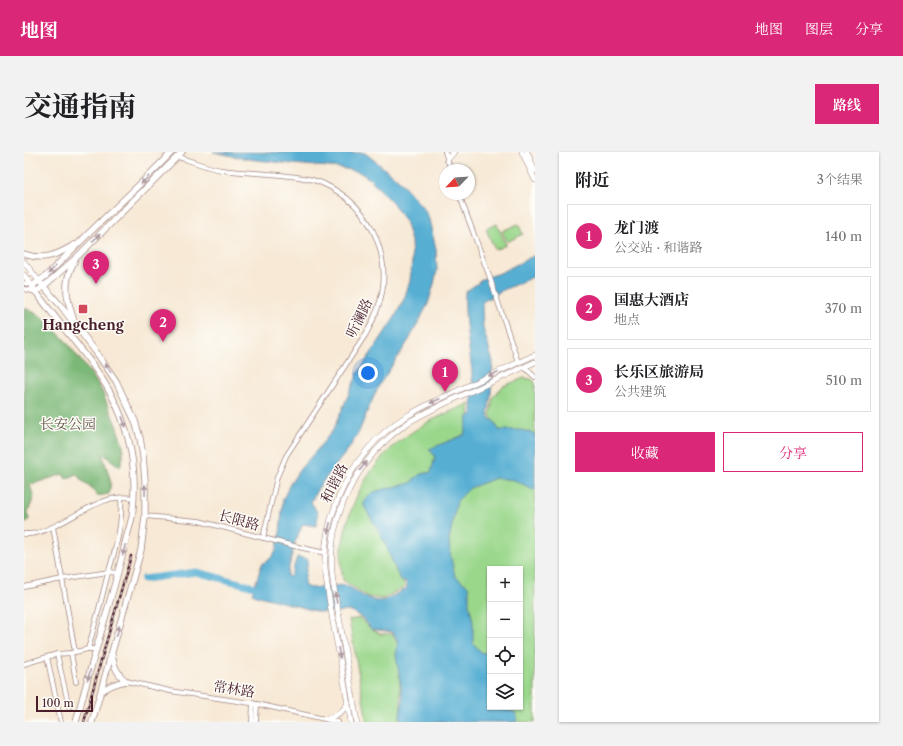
<!DOCTYPE html>
<html lang="zh">
<meta charset="utf-8">
<style>
:root{--surface:#fff;--page:#f2f2f2;--text:#202124;--muted:#757577;--line:#e0e0e0;--accent:#db2777}
body{margin:0;font-family:"Libre Caslon Text","Noto Serif SC",serif;background:var(--page);color:var(--text)}
.controls{position:absolute;right:12px;bottom:12px;display:grid;overflow:hidden;border-radius:0px;box-shadow:0 1px 3px #0004}
.controls button{width:36px;height:36px;display:grid;place-items:center;padding:0;border:0;border-bottom:1px solid var(--line);background:var(--surface);color:var(--text);font:20px sans-serif}
.compass{position:absolute;left:415px;top:12px;width:36px;height:36px;border-radius:50%;background:var(--surface);box-shadow:0 1px 3px #0004;rotate:245deg}
.scale{position:absolute;left:12px;bottom:10px;width:57px;box-sizing:border-box;padding-left:4px;border:2px solid #4a1f2b;border-top:0;font-size:11px;line-height:14px;white-space:nowrap;color:#4a1f2b;-webkit-text-stroke:3px #fdfcf7;paint-order:stroke}
.you{position:absolute;left:344px;top:221px;width:14px;height:14px;margin:-10px;border:3px solid #fff;border-radius:50%;background:#1a73e8;box-shadow:0 0 0 6px #1a73e833}
.badge{display:grid;place-items:center;width:26px;height:26px;border-radius:50%;background:var(--accent);color:#fff;font-size:13px;font-weight:700}
.pin{position:absolute;translate:-50% -33px;filter:drop-shadow(0 1px 2px #0008)}
.pin::after{content:'';position:absolute;top:21px;width:14px;height:12px;background:inherit;clip-path:polygon(0 0,100% 0,50% 100%)}
.list{margin:0;padding:0;list-style:none}
h2{display:flex;justify-content:space-between;align-items:center;height:52px;margin:0;padding:0 16px;font-size:17px}
h2 small{font-size:13px;font-weight:400;color:var(--muted)}
.list li{display:grid;grid-template-columns:26px 1fr auto;gap:12px;align-items:center;box-sizing:border-box;height:64px;margin:0 8px 8px;padding:0 8px;border:1px solid var(--line);border-radius:0px}
.list b{display:block;font-size:15px;white-space:nowrap}
.list p{margin:0;font-size:13px;white-space:nowrap;color:var(--muted)}
.list em{font-size:13px;font-style:normal;color:var(--muted)}
.actions{display:flex;gap:8px;padding:12px 16px}
.actions a{flex:1;padding:9px 0;border:1px solid var(--accent);border-radius:0px;text-align:center;font-size:14px;color:var(--accent)}
.actions .main{background:var(--accent);color:#fff}
.icon{flex:none;width:22px;height:22px;fill:none;stroke:currentColor;stroke-width:2;stroke-linecap:round;stroke-linejoin:round}
.map{position:relative;flex:none;width:511px;height:570px;overflow:hidden;border-radius:0px}
header{display:flex;align-items:center;gap:24px;box-sizing:border-box;height:56px;padding:0 20px;background:var(--accent);color:#fff}
header strong{font-size:19px}
nav{display:flex;gap:22px;margin-inline-start:auto;font-size:14px}
.intro{display:flex;align-items:center;justify-content:space-between;box-sizing:border-box;height:96px;padding:0 24px}
h1{margin:0;font-size:28px}
.button{padding:10px 18px;border-radius:0px;background:var(--accent);color:#fff;font-size:14px;font-weight:700}
main{display:flex;gap:24px;padding:0 24px}
aside{flex:1;background:var(--surface);border-radius:0px;box-shadow:0 1px 3px #0004}
.map>svg:first-child{display:block}
.green{fill:#9ad78b;stroke:#727b5b}
.forest{fill:#7bb877;stroke:#626c51}
.water{fill:#56afd3;stroke:#50677f}
.lines{fill:none;stroke-linecap:round;stroke-linejoin:round}
.river{stroke:#56afd3;stroke-width:7}
.minor-casing{stroke:#a08480;stroke-width:5.5}
.major-casing{stroke:#a08480;stroke-width:6}
.highway-casing{stroke:#a08480;stroke-width:7}
.minor{stroke:#fff;stroke-width:4}
.major{stroke:#fff;stroke-width:5}
.highway{stroke:#fff;stroke-width:5.5}
.rail-casing{stroke:#4a1f2b;stroke-width:2.5}
.rail{stroke:#fdfcf7;stroke-width:1;stroke-dasharray:3;stroke-linecap:butt}
.oneway{fill:#ae9aa0}
.poi-dot{fill:#d1495b;stroke:#fdfcf7;stroke-width:1.5}
.labels{text-anchor:middle;stroke-width:3;stroke-linejoin:round;paint-order:stroke}
.street-label{font-size:14px;fill:#4a1f2b;stroke:#fdfcf7}
.poi-label{font-size:14px;font-weight:bold;fill:#4a1f2b;stroke:#fdfcf7}
.park-label{font-size:14px;fill:#625648;stroke:#fdfcf7}
</style>
<header>
<strong>地图</strong>
<nav><a>地图</a><a>图层</a><a>分享</a></nav>
</header>
<div class="intro"><h1>交通指南</h1><a class="button">路线</a></div>
<main>
<div class="map">
<svg width="511" height="570" viewBox="0 0 511 570">
<rect width="100%" height="100%" fill="#fdfcf7"/>
<filter id="ink" filterUnits="userSpaceOnUse"><feTurbulence type="fractalNoise" baseFrequency=".025" numOctaves="2"/><feDisplacementMap in="SourceGraphic" scale="8" xChannelSelector="R" yChannelSelector="G"/><feConvolveMatrix kernelMatrix="1 2 1 2 8 2 1 2 1" color-interpolation-filters="sRGB"/></filter>
<filter id="wash" filterUnits="userSpaceOnUse"><feTurbulence type="fractalNoise" baseFrequency=".012" numOctaves="4" result="noise"/><feDisplacementMap in="SourceGraphic" scale="16" xChannelSelector="R" yChannelSelector="G"/><feGaussianBlur stdDeviation="0.9" result="paint"/><feColorMatrix in="noise" values="0 0 0 0 0 0 0 0 0 0 0 0 0 0 0 0 0 1.4 0 .05"/><feComposite in="paint" operator="in"/></filter>
<g filter="url(#wash)">
<rect width="100%" height="100%" fill="#f7e9d5"/>
<g class="green">
<path d="M473,72L482,93L471,98L462,77Z"/>
<path d="M494,72L499,82L483,90L478,79Z"/>
<path d="M500,226L507,227L511,230V285L480,281L474,277L466,263L469,245L479,234Z"/>
<path d="M446,251L444,280L419,294L405,323L374,417L381,435L359,447L344,445L319,428C318,421 317,414 317,407C320,363 338,322 371,293C379,286 392,277 401,272C414,264 432,258 446,251Z"/>
<path d="M465,320L511,333V570H471L467,555H496V417H466V550L417,401L422,352Z"/>
<path d="M336,466L344,474L356,482H368L373,490L377,550L376,567L377,570H343L325,468Z"/>
</g>
<path class="forest" d="M0,155L18,165L41,188L68,223L78,239L92,273L99,294V305L96,315L78,301L87,330L85,342L73,344L67,335L57,328L53,322L42,327L39,322L6,333L10,345L4,360L5,369L0,372Z"/>
<path class="water" d="M189,0L341,1L376,29L400,57L405,67L412,97L413,118L410,132L404,152L385,188L356,232L345,255L335,280L326,295L294,336L287,350C294,361 295,361 292,374L279,372L271,390L263,424L265,425L267,423L273,405L284,407L280,431L281,434L286,436L321,433L327,436L341,445L352,449L362,448L383,436L382,430L377,429L372,419L361,391L340,354V349L348,341L356,338L387,331L391,326L398,322L407,320L411,305L408,300L405,297L440,283L444,265L448,262C449,243 449,223 446,204C443,182 440,162 441,140L454,131L458,127L476,121L511,103V124L477,139L460,149L458,151L459,176L469,210L467,243L464,262L465,266L470,269L475,278H498L511,282V338L490,328L472,326L446,336L433,349L425,388L427,406L431,424L445,435V452L449,469V491L458,501L465,500L466,508L463,515L466,526V555H477V557L491,560L493,565L492,570H378L376,563L379,548L372,503L374,489L368,480L347,477L340,467L327,459L295,460L228,442L238,412L246,407L252,399L256,381L259,347L266,332L276,317L293,298L309,278L334,221L371,165L380,147L386,129L388,110L387,89L381,69L368,50L346,27L335,20L317,16L268,12L224,7Z"/>
<g class="lines">
<path class="river" d="M120,427L172,420L239,437"/>
</g>
</g>
<g filter="url(#ink)">
<g class="lines">
<g class="minor-casing">
<g id="minor">
<path d="M421,0L427,18"/>
<path d="M154,5C169,9 183,16 198,18C220,21 243,21 265,24C275,25 285,26 295,30C299,31 302,33 306,35C330,48 347,68 355,94C365,127 358,153 342,182L262,304L253,325L239,386"/>
<path d="M435,42L465,123L494,210"/>
<path d="M0,131L8,134"/>
<path d="M0,137L12,140"/>
<path d="M500,215L511,225"/>
<path d="M121,364L175,369L270,394L301,401"/>
<path d="M29,375L51,500"/>
<path d="M0,382C4,382 8,382 12,381C46,373 73,340 110,346"/>
<path d="M0,435L38,427L85,420L94,421"/>
<path d="M64,497C71,473 77,449 83,425C91,399 99,373 97,346"/>
<path d="M47,501L52,530"/>
<path d="M33,502L45,555"/>
<path d="M23,505L37,570"/>
<path d="M0,512L33,502L47,501L64,497H72"/>
<path d="M102,529L146,539L233,552L314,570"/>
<path d="M228,570L229,551"/>
<path d="M232,570L233,552"/>
</g>
</g>
<g class="major-casing">
<g id="major">
<path d="M498,0L511,28"/>
<path d="M503,0L511,19"/>
<path d="M423,8L430,0"/>
<path d="M0,110L15,129"/>
<path d="M0,123L8,134"/>
<path d="M303,567C312,564 320,560 324,551"/>
<path d="M327,570C322,540 317,510 311,481C307,459 303,437 301,415C300,392 305,368 314,347C328,313 351,283 383,264C398,255 415,247 431,240C458,227 484,215 511,203"/>
<path d="M333,570L309,430C300,367 333,305 385,270C398,262 414,255 428,248C456,235 483,223 511,210"/>
</g>
</g>
<g class="highway-casing">
<g id="highway">
<path d="M0,102C20,109 33,103 50,93"/>
<path d="M15,129L37,154L72,200L92,229L111,269L116,286L119,304L121,328V364L117,398L68,570"/>
<path d="M12,140L20,134L54,104L158,0"/>
<path d="M50,169C43,148 38,131 50,110"/>
<path d="M88,503C90,514 93,522 102,529"/>
<path d="M77,540C84,534 92,531 102,529"/>
<path d="M52,570C62,532 73,494 84,456C90,435 96,413 101,392C103,383 106,374 108,365C114,322 107,280 87,242C65,202 33,171 8,134L22,124L65,81L116,32L148,0"/>
</g>
</g>
<use href="#minor" class="minor"/>
<use href="#major" class="major"/>
<use href="#highway" class="highway"/>
<g class="rail-casing">
<path id="rail" d="M60,570L78,505L107,404"/>
</g>
<use href="#rail" class="rail"/>
</g>
<defs><path id="oneway-solid" d="M-6-.8H1V-3.2L6.5 0L1 3.2V.8H-6Z"/></defs>
<g class="oneway">
<use href="#oneway-solid" transform="translate(121 28) rotate(135)"/>
<use href="#oneway-solid" transform="translate(72 86) rotate(-45)"/>
<use href="#oneway-solid" transform="translate(28 118) rotate(135)"/>
<use href="#oneway-solid" transform="translate(84 216) rotate(-124)"/>
<use href="#oneway-solid" transform="translate(469 222) rotate(155)"/>
<use href="#oneway-solid" transform="translate(411 249) rotate(155)"/>
<use href="#oneway-solid" transform="translate(100 270) rotate(70)"/>
<use href="#oneway-solid" transform="translate(339 314) rotate(-54)"/>
<use href="#oneway-solid" transform="translate(121 338) rotate(-91)"/>
<use href="#oneway-solid" transform="translate(305 376) rotate(102)"/>
<use href="#oneway-solid" transform="translate(100 398) rotate(104)"/>
<use href="#oneway-solid" transform="translate(312 446) rotate(-99)"/>
<use href="#oneway-solid" transform="translate(94 479) rotate(-74)"/>
<use href="#oneway-solid" transform="translate(315 501) rotate(80)"/>
<use href="#oneway-solid" transform="translate(65 523) rotate(106)"/>
</g>
</g>
<rect class="poi-dot" x="54" y="152" width="10" height="10" rx="2"/>
<g class="labels">
<g class="street-label">
<text transform="translate(335 166) rotate(-64)" y="5">听澜路</text>
<text transform="translate(310 331) rotate(-63)" y="5">和谐路</text>
<text transform="translate(215 368) rotate(15)" y="5">长限路</text>
<text transform="translate(210 537) rotate(9)" y="5">常林路</text>
</g>
<g class="poi-label">
<text x="59" y="178">Hangcheng</text>
</g>
<g class="park-label">
<text x="44" y="277">长安公园</text>
</g>
</g>
</svg>
<div class="controls">
<button>+</button>
<button>−</button>
<button><svg class="icon" aria-label="locate" viewBox="0 0 24 24"><circle cx="12" cy="12" r="6"/><path d="M12 2v4M12 18v4M2 12h4M18 12h4"/></svg></button>
<button><svg class="icon" aria-label="layers" viewBox="0 0 24 24"><path d="M12 4l9 5-9 5-9-5zM3 14l9 5 9-5"/></svg></button>
</div>
<svg class="compass" viewBox="-18 -18 36 36"><path d="M0-13l5 13h-10z" fill="#e53935"/><path d="M0 13l5-13h-10z" fill="#757577"/></svg>
<div class="scale">100 m</div>
<div class="you"></div>
<div class="pin badge" style="left:421px;top:240px">1</div>
<div class="pin badge" style="left:139px;top:190px">2</div>
<div class="pin badge" style="left:72px;top:132px">3</div>
</div>
<aside>
<h2>附近<small>3个结果</small></h2>
<ul class="list">
<li><span class="badge">1</span><div><b>龙门渡</b><p>公交站 · 和谐路</p></div><em>140 m</em></li>
<li><span class="badge">2</span><div><b>国惠大酒店</b><p>地点</p></div><em>370 m</em></li>
<li><span class="badge">3</span><div><b>长乐区旅游局</b><p>公共建筑</p></div><em>510 m</em></li>
</ul>
<div class="actions"><a class="main">收藏</a><a>分享</a></div>
</aside>
</main>
